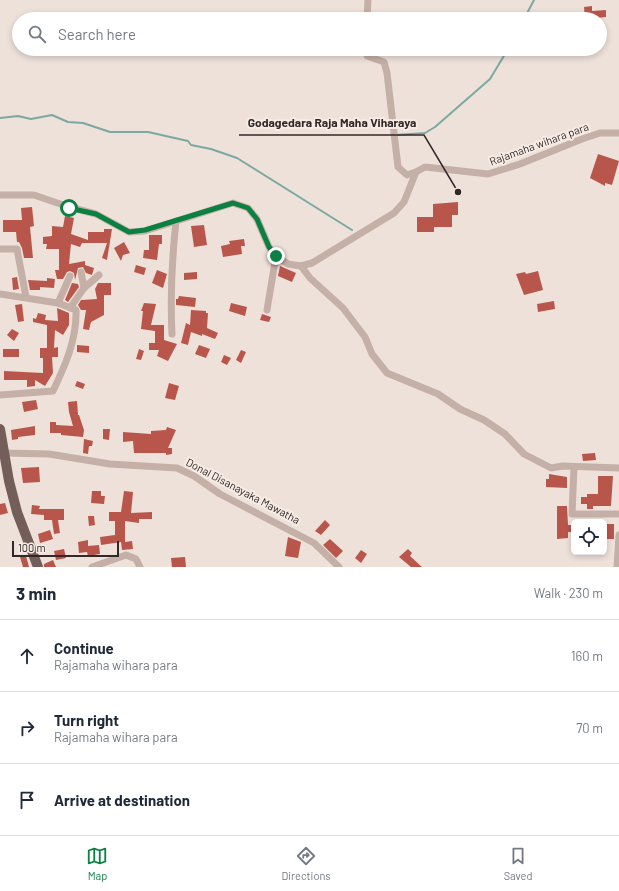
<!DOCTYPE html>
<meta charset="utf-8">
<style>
:root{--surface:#fff;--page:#f2f2f3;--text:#1f2937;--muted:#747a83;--line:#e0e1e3;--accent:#0b8043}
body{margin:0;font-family:Barlow,sans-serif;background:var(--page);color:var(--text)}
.controls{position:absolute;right:12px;bottom:12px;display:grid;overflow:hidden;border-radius:6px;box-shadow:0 2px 6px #0003}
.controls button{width:36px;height:36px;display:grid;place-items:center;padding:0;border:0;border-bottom:1px solid var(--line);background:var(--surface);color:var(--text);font:20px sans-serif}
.scale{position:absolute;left:12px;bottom:10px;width:107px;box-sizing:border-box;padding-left:4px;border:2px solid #322827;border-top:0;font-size:11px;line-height:14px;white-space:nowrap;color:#322827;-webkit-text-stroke:3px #f7ece5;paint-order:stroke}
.stop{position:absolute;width:12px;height:12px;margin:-9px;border:3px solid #0b8043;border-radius:50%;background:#fff}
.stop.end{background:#0b8043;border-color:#fff;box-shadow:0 1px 4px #0008}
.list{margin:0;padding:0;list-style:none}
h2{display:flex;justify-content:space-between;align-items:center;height:52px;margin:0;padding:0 16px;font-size:17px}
h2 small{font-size:13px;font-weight:400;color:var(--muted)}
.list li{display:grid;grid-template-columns:26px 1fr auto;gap:12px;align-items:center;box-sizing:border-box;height:72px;padding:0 16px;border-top:1px solid var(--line)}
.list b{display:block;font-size:15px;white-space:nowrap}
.list p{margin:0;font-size:13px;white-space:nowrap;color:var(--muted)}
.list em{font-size:13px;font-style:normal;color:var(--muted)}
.icon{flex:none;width:22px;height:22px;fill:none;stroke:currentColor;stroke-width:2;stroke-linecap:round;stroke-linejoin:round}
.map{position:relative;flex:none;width:619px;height:567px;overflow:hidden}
.search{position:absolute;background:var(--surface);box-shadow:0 2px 6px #0003;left:12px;right:12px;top:12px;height:44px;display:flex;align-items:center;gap:10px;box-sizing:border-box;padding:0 14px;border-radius:22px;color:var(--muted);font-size:15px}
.sheet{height:268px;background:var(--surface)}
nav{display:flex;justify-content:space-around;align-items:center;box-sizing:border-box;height:56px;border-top:1px solid var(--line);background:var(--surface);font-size:11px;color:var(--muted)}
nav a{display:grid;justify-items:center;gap:2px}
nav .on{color:var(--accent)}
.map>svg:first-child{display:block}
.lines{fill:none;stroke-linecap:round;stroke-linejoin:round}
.stream{stroke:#7ca8a3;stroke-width:2}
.building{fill:#b9564c}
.street{stroke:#c5b0a7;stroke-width:7}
.primary{stroke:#735e59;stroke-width:10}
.route{stroke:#0b8043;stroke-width:5}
.labels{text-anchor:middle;stroke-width:4;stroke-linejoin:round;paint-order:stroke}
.street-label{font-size:11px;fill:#322827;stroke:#f7ece5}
.leader{fill:none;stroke:#322827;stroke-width:1.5}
.callout-dot{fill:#322827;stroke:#f7ece5;stroke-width:1.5}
.callout-label{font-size:12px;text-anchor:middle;font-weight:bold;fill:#322827;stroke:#f7ece5;stroke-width:4;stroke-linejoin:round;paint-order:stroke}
</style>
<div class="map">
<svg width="619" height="567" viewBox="0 0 619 567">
<rect width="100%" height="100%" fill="#eee1da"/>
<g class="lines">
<g class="stream">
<path d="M524,19L534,0"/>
<path d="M0,118L18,116L31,119L52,115L68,122L83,123L110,132H148L188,141L191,145L211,149L237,158L352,230"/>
<path d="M396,135L425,133L435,127L490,79L508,49"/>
</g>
</g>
<g class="building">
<path d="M592,6V11L606,10V17L585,19L584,7Z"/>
<path d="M598,154L619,161L612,185L605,183V186L590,178Z"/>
<path d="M458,202V215H452V227H434V232H417V217H433V204Z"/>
<path d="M32,207L34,226L30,227L33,258H24L22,248L19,242H17L16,232H3V220H22L21,208Z"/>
<path d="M65,216L74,218L71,234L88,240V232H104V229H112L107,260L102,258L107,243H82L80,247L71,244L69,264L85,261V265L94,268L92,275L86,273L83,267L78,268L75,280L74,273L70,271L67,272L63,279H57L55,270H59V249H46L47,244H43V237L52,236V226L63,227Z"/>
<path d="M204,225L207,245L194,247L191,226Z"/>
<path d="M149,235H162V244H159L157,260L143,258L144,250H149Z"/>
<path d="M244,239L245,246H241L242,254L223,257L221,246L230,244L229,241Z"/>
<path d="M124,242L130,253L123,255L121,261L114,248Z"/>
<path d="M136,265L146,268L144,275L134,272Z"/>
<path d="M280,266L296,273L292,282L278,276Z"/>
<path d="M157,270L167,274L163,288L152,283Z"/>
<path d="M538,271L543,290L524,295L516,274L525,272L526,274Z"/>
<path d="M197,272V279L184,280V273Z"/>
<path d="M17,277L19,289L13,290L12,278Z"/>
<path d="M47,278L55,279L54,288L40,287V290H30L28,280L47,281Z"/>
<path d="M72,283L78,284L79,287L68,302L65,300Z"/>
<path d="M98,283H111V295H104V315L91,322L89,330L83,329L86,310H81L78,305L81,300L97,299L95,289Z"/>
<path d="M179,296L196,298L195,307L176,305V299H178Z"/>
<path d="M554,301L555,309L538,312L537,304Z"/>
<path d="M144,303L156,304L151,325H164V340L177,344L168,361L157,356L159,350H149V343H155V331L141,329L143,311H141Z"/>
<path d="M231,303L247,307L245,316L229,311Z"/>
<path d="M22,304L24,321L18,322L15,305Z"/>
<path d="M57,308L69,313V325L63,335L55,330L54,348L58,347V357H52L53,373L45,386L35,380V386L27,387V380H4V371L43,373V358H40V348H47V325L33,322V318L36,319L38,313L46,315L45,320L58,321Z"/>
<path d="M191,310L206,311V313H208L207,328L218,333L215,339L202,334V336L191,332L188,345L181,343L186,323L190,325Z"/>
<path d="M262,314L271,317L269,322L260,320Z"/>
<path d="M12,329L19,333L14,341L7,335Z"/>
<path d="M77,345L89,346V353L77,352Z"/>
<path d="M199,345L210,349L206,358L195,354Z"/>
<rect x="3" y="349" width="16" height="8"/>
<path d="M139,349L144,351L141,360L136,359Z"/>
<path d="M241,350L246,352L241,363L236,360Z"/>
<path d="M224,355L231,358L227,365L221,362Z"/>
<path d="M77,381L85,384L83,389L75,386Z"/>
<path d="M169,383L179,386L175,400L165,398Z"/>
<path d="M36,400L38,409L24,412L22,402Z"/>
<path d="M77,401L78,415H79L84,430L83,437L61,435V433H50V422H56V425L73,426L69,412L68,402Z"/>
<path d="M35,426V435L18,437V439L12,440L11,430Z"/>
<path d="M167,427L176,430L168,448H172V454L166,455V453H134L133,441L123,442V432L151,434V431L166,430Z"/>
<path d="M103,429H110L109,440L103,439Z"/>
<path d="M84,439L93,441L92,446H89L88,454L83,453Z"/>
<path d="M595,453L596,460L583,461L582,454Z"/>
<path d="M39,467L40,482L23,483L21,468Z"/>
<path d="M549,474L567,477V488L546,487V479H549Z"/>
<path d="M598,476H613L611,506H593V509H587V504H581V497H587V494H598Z"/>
<path d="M92,491H101V496H105L104,504L91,503Z"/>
<path d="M124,491L133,492L131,513L152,512V519H139V523L125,521V542L132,541L133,549L122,550L121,542L101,545L100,537L115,535V521H109V512H121Z"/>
<path d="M5,503L8,513L0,515V504Z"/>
<path d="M32,505L40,506L39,509H64V520H58L60,533L54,534L52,520H44V515L31,514Z"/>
<path d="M557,506H567L568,525H574V532H568V538L557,539Z"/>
<path d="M88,516H94L95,525L89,526Z"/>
<path d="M325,520L330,525L321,535L315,531Z"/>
<rect x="604" y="524" width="10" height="15"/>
<path d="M50,530L53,539L40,543L38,534Z"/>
<path d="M288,537L301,542L298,558L285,556Z"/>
<path d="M330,539L343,551L336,558L323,545Z"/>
<path d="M88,540V546L99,545L100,554L88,556L87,552L79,553L78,542Z"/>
<path d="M64,549L66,558L56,560L54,551Z"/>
<path d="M408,549L412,553L410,556L422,567H411L399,557Z"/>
<path d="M361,550L367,554L361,563L355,558Z"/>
<path d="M26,556L29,567H23L20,557Z"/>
<path d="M185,557L186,567H172L171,558Z"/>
<path d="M53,560L56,567H44V564Z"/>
</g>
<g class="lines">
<g class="street">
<path d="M367,19L368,0"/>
<path d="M367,49V56L384,62L387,73L398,167L407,175L416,172"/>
<path d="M0,195H34L69,207L96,214L129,232L145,231L233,203L248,208L257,219L269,247L276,256L288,264L301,266L312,263L394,213L404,202L416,172L425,167L488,174L520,164L582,139L600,133H619"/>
<path d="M0,249H17L26,297"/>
<path d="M301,266L310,278L343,308L365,337L372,354L387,373L438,394L460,409L484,420L505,434L524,454L551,468L563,466L619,468"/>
<path d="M81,272L84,288"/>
<path d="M0,294L58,303L76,310C77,339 65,366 53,391L0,395"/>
<path d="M58,303L70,276"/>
<path d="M70,308L84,288L99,275"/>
<path d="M267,310L276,256"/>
<path d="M172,334C170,296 172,259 176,221"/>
<path d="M4,453L49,454L110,464L177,468L194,476L220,494L314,543L339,567"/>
<path d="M574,467L572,514H619"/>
<path d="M92,567L126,555L136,559L140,567"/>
<path d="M617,567L619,535"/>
</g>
<path class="primary" d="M0,429L9,481L17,512L38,567"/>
</g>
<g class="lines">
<path class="route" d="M69,208L96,214L129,232L145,230L233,203L248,208L257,219L269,247L276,256"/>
</g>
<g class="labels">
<g class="street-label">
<text transform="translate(539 144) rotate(-20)" y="4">Rajamaha wihara para</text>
<text transform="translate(243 491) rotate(28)" y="4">Donal Disanayaka Mawatha</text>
</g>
</g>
<path class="leader" d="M458 192L424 135H239"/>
<circle class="callout-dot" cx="458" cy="192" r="4"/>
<g class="callout-label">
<text x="332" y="127">Godagedara Raja Maha Viharaya</text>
</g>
</svg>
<div class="controls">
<button><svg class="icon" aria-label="locate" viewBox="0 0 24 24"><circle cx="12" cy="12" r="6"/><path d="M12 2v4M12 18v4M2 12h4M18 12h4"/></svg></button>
</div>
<div class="scale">100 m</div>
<div class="stop" style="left:69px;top:208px"></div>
<div class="stop end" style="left:276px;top:256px"></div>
<div class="search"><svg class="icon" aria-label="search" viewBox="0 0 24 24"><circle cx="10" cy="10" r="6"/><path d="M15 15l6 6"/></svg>Search here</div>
</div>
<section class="sheet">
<h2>3 min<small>Walk · 230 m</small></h2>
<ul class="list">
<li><svg class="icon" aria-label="ahead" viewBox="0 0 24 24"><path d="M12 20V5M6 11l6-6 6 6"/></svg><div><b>Continue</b><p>Rajamaha wihara para</p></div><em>160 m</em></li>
<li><svg class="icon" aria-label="right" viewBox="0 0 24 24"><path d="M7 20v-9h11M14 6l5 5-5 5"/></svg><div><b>Turn right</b><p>Rajamaha wihara para</p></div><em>70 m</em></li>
<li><svg class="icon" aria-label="arrive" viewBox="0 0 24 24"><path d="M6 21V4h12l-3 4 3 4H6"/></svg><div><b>Arrive at destination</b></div></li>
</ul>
</section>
<nav>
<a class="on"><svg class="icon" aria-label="map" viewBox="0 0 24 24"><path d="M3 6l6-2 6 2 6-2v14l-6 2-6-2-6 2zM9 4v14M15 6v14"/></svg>Map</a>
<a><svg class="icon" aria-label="directions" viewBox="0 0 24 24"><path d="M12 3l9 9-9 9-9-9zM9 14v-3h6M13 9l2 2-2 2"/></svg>Directions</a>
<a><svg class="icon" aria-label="saved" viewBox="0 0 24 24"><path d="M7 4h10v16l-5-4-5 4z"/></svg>Saved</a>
</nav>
